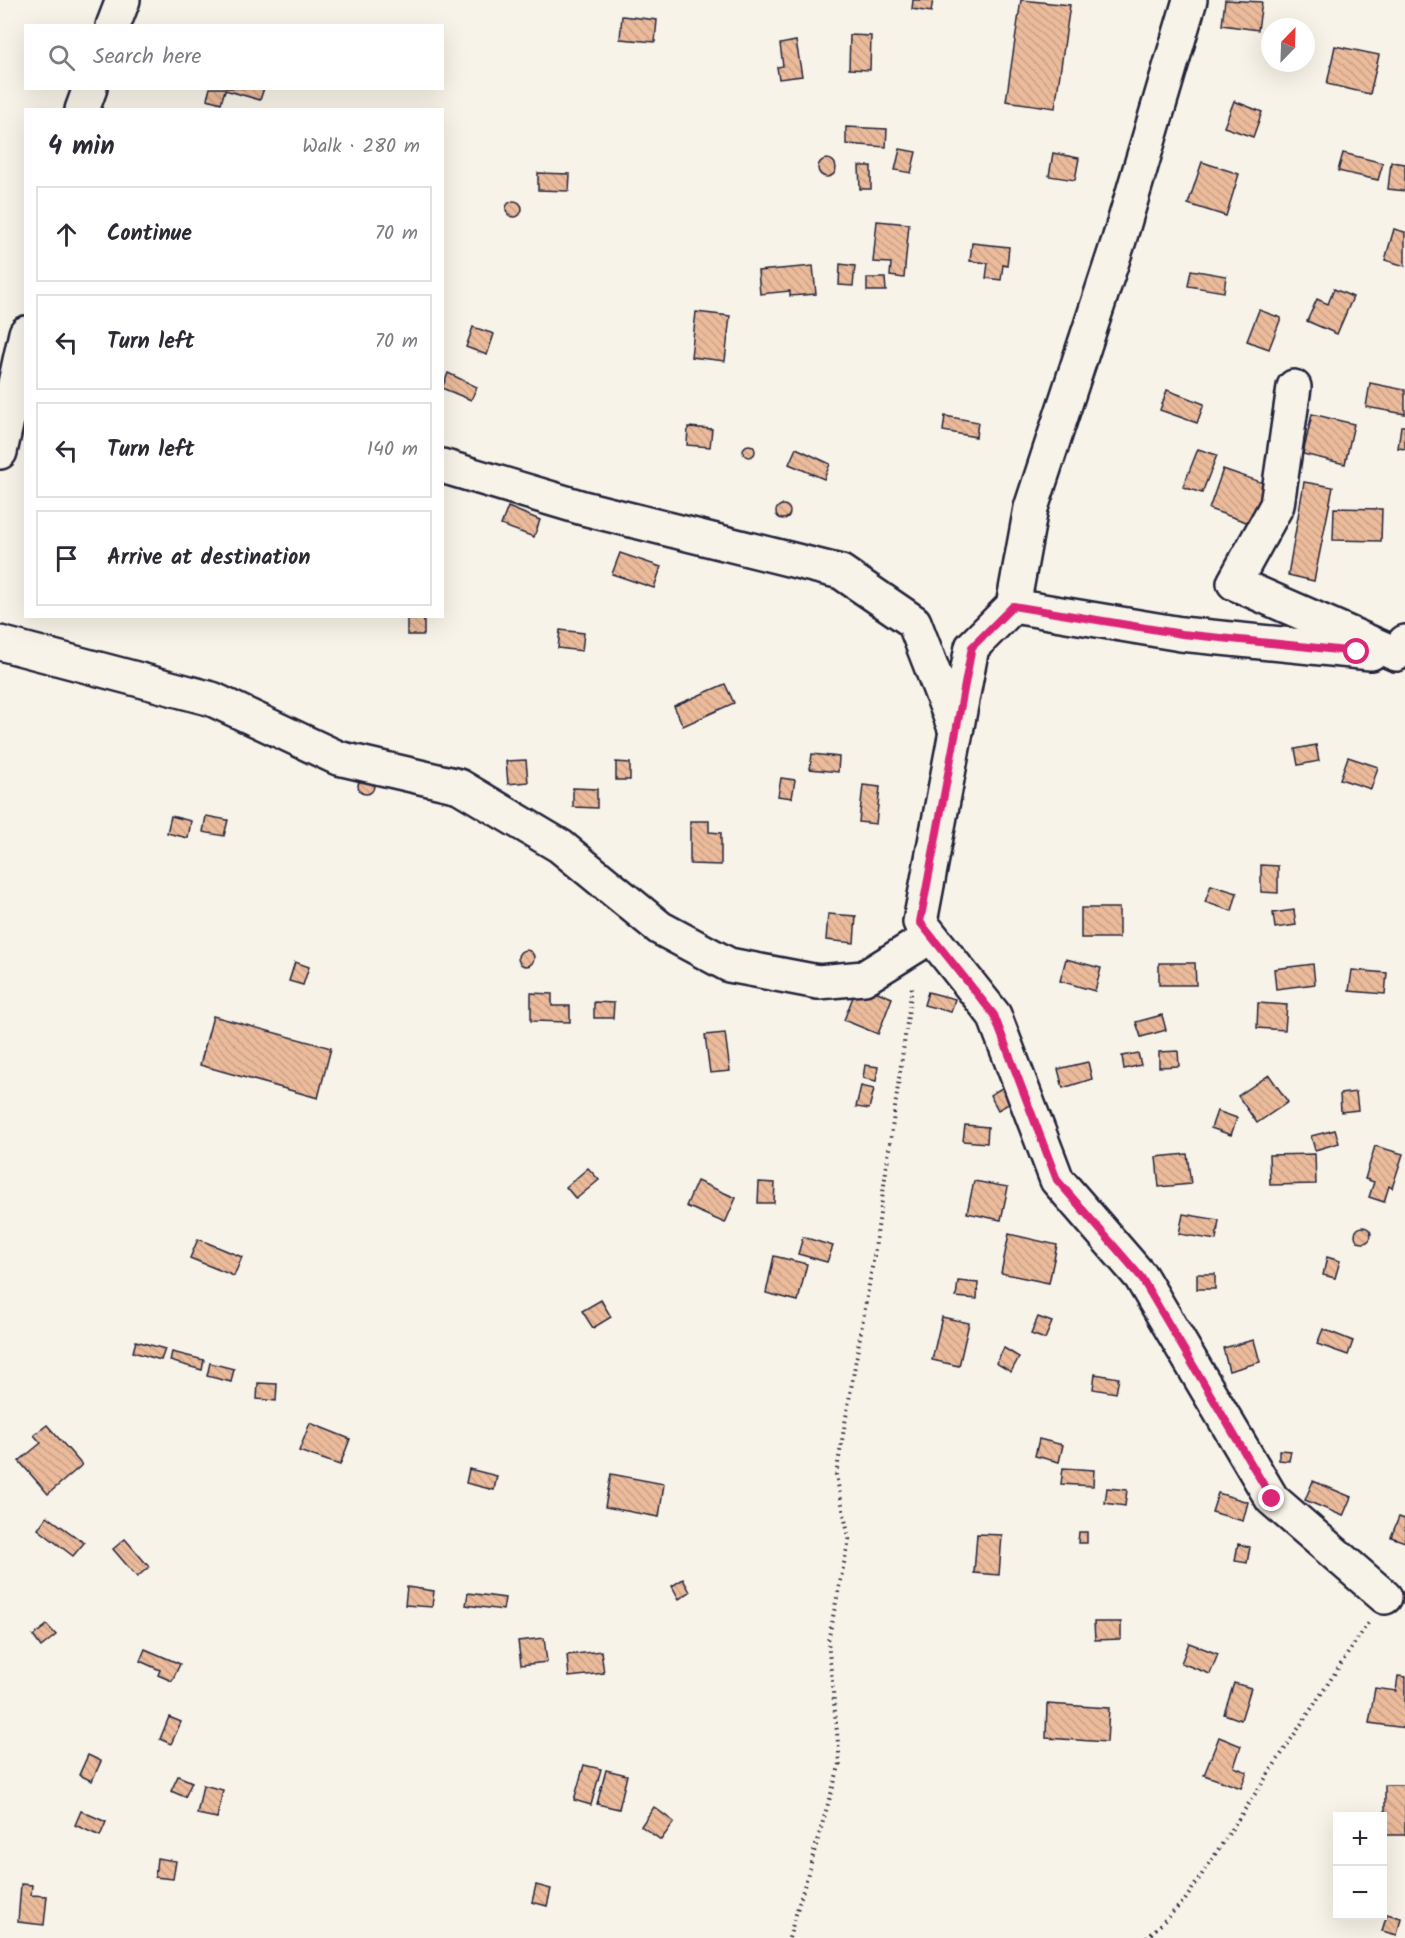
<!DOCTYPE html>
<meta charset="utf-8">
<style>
:root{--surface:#fff;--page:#f7f7f7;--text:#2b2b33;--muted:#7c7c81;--line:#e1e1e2}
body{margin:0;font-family:Kalam,sans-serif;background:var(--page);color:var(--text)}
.controls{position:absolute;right:18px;bottom:18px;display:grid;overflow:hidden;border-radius:0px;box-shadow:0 6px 24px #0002}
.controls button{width:54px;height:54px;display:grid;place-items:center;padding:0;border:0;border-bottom:2px solid var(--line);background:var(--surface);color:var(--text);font:30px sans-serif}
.compass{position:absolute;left:1261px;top:18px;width:54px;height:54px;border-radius:50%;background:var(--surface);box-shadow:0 6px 24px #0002;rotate:23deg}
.stop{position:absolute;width:18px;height:18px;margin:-14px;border:4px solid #db2777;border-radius:50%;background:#fff}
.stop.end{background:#db2777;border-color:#fff;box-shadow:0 2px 6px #0008}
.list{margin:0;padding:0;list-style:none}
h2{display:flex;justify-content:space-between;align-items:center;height:78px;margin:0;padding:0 24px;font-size:26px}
h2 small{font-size:20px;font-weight:400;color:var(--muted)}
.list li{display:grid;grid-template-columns:39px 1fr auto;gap:18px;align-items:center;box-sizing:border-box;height:96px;margin:0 12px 12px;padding:0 12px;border:2px solid var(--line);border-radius:0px}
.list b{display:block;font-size:22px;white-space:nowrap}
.list em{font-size:20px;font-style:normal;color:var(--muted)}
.icon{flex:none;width:33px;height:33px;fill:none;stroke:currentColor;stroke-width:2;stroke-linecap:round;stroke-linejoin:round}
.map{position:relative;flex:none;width:1405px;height:1938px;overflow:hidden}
.search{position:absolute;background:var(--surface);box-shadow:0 6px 24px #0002;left:24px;top:24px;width:420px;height:66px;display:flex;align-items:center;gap:15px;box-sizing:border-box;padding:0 21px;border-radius:0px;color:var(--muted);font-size:22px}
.panel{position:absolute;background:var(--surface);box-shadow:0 6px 24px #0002;left:24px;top:108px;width:420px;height:510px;border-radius:0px}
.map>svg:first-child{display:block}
.building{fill:url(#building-back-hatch);stroke:#22223b;stroke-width:1.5}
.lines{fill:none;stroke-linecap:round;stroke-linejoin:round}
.minor-casing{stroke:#22223b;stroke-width:38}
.path{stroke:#22223b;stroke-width:4;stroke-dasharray:1.5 4.5;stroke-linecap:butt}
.minor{stroke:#f7f3e8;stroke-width:33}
.route{stroke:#db2777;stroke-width:8}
</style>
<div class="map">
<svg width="1405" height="1938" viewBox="0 0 1405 1938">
<defs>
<pattern id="building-back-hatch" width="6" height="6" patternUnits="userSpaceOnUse" patternTransform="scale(1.5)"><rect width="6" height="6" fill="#ebbb9b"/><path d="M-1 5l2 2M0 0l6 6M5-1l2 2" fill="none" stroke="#c9a086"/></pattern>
</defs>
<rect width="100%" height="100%" fill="#f7f3e8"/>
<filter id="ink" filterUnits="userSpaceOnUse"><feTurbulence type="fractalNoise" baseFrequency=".0167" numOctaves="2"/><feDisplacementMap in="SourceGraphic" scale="12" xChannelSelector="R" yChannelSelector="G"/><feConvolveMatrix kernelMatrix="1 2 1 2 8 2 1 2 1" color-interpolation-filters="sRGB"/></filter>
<g filter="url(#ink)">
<g class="building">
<path d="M913,0H933L931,12L912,9Z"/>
<path d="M1021,0L1070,5L1055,108L1006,101Z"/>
<path d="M1225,0L1262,2L1258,30L1222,25Z"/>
<path d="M622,16L657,20L655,42L620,39Z"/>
<path d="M850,35L871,36L870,70L849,69Z"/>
<path d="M796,41L802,76L779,79L777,67L783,66L780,44Z"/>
<path d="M1335,46L1379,55L1370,94L1327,84Z"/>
<path d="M210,88H264L260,100L225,90L221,103L207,99Z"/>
<path d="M1234,101L1262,112L1253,137L1224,127Z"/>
<path d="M846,127L887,129L886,147L846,144Z"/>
<path d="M900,149L916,152L911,173L895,170Z"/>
<path d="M1053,153L1079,158L1075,180L1049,176Z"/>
<path d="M1343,153L1383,163L1378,180L1338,171Z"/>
<circle cx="827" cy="168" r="9"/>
<path d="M1202,162L1239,174L1226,216L1188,204Z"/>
<path d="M1391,162L1405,164V191L1388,189Z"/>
<path d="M859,166H871V189H860Z"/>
<path d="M538,173L570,174L569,191L538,190Z"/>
<circle cx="514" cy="209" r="8"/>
<path d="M877,221L909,224L904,278L890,276L891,263L873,262Z"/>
<path d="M1394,229L1405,232V266L1385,260Z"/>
<path d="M972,243L1009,247L1007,266L1003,265L1001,280L986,278L988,263L970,261Z"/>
<path d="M840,264L855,266L853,286L839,285Z"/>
<path d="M813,266L816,294L790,296V291L760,294L758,271Z"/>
<path d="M1191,270L1226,276L1224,292L1188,286Z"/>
<path d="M867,278H885L886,291H867Z"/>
<path d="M1334,289L1353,297L1337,334L1307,321L1317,299L1328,304Z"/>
<path d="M1259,310L1281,318L1269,349L1247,341Z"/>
<path d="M696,312L730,316L725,361L691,357Z"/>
<path d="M473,327L494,334L487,355L466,347Z"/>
<path d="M448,373L477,387L471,400L442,388Z"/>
<path d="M1370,383L1405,390V414L1366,407Z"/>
<path d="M1167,390L1204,404L1197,423L1160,410Z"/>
<path d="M1312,414L1354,424L1345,464L1303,454Z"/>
<path d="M945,416L978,422L976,437L943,431Z"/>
<path d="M1401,426H1405V449L1398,448Z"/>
<path d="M688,427L712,429L710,447L687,445Z"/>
<circle cx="749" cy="451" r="6"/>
<path d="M796,448L830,464L824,479L789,464Z"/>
<path d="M1198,449L1217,455L1202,493L1183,487Z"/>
<path d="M1223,469L1266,484L1252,524L1209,509Z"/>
<path d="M1304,482L1333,487L1314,581L1288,575Z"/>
<circle cx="783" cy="512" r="7"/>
<path d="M508,507L540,520L534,537L501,525Z"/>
<path d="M1334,508L1382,509L1381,541L1333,540Z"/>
<path d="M620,553L661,567L654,588L612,574Z"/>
<rect x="407" y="616" width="17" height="19"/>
<path d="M560,630L584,633L582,651L558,648Z"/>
<path d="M725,684L734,703L683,726L674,706Z"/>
<path d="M1316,745L1319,761L1298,765L1295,749Z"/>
<path d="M812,754L839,757L838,772L810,769Z"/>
<path d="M1348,757L1378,767L1371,789L1340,779Z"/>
<path d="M526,760L528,782L508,784L506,761Z"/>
<path d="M616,762L630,763V780H616Z"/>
<path d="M781,778L795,780L792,798L778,796Z"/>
<circle cx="366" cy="786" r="8"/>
<path d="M863,785L880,787L876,824L859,822Z"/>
<path d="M573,788L597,789V808L573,807Z"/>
<path d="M171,816L191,821L188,838L167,833Z"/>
<path d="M206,816L228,820L224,836L203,832Z"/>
<path d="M690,821H709V832L721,833V865L690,864Z"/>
<path d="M1261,865L1278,866V893L1261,892Z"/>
<path d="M1211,885L1237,893L1232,911L1205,902Z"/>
<rect x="1081" y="908" width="38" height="30"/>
<path d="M1294,910L1296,925L1275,928L1273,913Z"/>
<path d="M828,914L856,916L854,943L826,940Z"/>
<circle cx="526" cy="958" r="8"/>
<path d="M1066,959L1101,968L1095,991L1060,981Z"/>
<path d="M295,962L309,967L303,985L289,981Z"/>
<path d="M1159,963H1195L1196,985H1159Z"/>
<path d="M1313,964L1315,984L1276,989L1274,969Z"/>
<path d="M1352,970L1387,973L1385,994L1349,991Z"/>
<path d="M858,984L892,998L878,1034L844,1020Z"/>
<path d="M928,992L955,999L951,1012L924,1005Z"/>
<path d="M531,993L552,994V1006H570V1022L531,1021Z"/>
<path d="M594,1002L614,1003L613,1018H594Z"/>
<path d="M1258,1003L1287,1005L1285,1030L1257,1028Z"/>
<path d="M1162,1015L1166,1030L1141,1037L1136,1022Z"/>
<path d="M213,1016L331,1048L318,1098L200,1065Z"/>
<path d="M725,1033L730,1071L710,1073L705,1035Z"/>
<path d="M1178,1051L1179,1066L1159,1067V1052Z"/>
<path d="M1138,1053L1141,1065L1124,1069L1122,1056Z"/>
<path d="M1088,1062L1092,1079L1063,1088L1058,1069Z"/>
<path d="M865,1065L878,1067L876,1081L863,1078Z"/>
<path d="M1269,1075L1288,1102L1257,1123L1238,1096Z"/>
<path d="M861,1086L874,1089L869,1109L856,1107Z"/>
<path d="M1005,1086L1014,1101L998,1110L990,1095Z"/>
<path d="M1356,1092L1358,1110L1341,1112L1340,1094Z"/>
<path d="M1217,1111L1237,1118L1231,1135L1211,1128Z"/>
<path d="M965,1125L988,1127L987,1143L963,1141Z"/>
<path d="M1335,1130L1339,1143L1315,1150L1311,1136Z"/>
<path d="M1375,1146L1403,1154L1392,1188L1389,1186L1384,1202L1369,1197L1374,1182L1365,1179Z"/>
<path d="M1187,1154L1191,1184L1159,1187L1156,1157Z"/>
<path d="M1315,1154L1316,1184L1270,1185L1269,1155Z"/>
<path d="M588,1168L599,1180L576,1199L566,1187Z"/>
<path d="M697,1181L736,1198L725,1223L686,1206Z"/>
<path d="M974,1181L1008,1187L1001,1220L967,1213Z"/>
<path d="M759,1182L775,1183L774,1203H758Z"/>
<path d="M1183,1214L1219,1220L1216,1240L1179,1234Z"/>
<circle cx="1363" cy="1235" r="8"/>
<path d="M1009,1234L1057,1245L1049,1283L1001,1273Z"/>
<path d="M803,1237L833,1246L827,1262L798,1254Z"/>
<path d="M198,1239L242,1257L234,1276L190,1258Z"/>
<path d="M774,1256L807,1264L798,1301L766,1293Z"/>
<path d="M1327,1257L1340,1261L1335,1278L1323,1275Z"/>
<rect x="1197" y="1274" width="18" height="15"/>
<path d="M958,1281L978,1283L977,1299L956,1297Z"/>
<path d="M601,1300L611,1317L593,1328L582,1311Z"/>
<path d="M942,1317L969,1323L959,1366L932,1360Z"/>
<path d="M1038,1317L1052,1322L1045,1339L1031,1334Z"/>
<path d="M1323,1329L1353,1341L1348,1355L1317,1344Z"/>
<path d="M1254,1340L1260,1362L1229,1371L1223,1348Z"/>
<path d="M136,1341L165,1349L161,1360L133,1352Z"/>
<path d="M1004,1348L1019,1357L1011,1372L996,1363Z"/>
<path d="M172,1352L204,1360L202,1370L170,1361Z"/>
<path d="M210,1363L234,1369L231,1382L207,1376Z"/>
<path d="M1095,1374L1119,1378L1116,1393L1093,1389Z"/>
<path d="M258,1383L277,1384L276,1401L257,1399Z"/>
<path d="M310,1423L350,1439L340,1465L299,1451Z"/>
<path d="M47,1425L82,1465L48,1494L19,1461L41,1443L34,1435Z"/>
<path d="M1039,1439L1063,1445L1059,1462L1035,1456Z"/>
<path d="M1279,1450L1291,1451L1289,1461L1279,1460Z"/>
<path d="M1063,1468L1094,1470L1093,1486L1061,1484Z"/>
<path d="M469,1469L497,1476L494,1490L466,1483Z"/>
<path d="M611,1474L664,1484L659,1517L605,1507Z"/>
<path d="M1313,1481L1351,1497L1343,1516L1305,1500Z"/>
<path d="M1107,1488L1127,1490L1125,1506L1105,1503Z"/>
<path d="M1218,1493L1248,1502L1243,1521L1212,1512Z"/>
<path d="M47,1516L84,1543L73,1556L38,1529Z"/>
<path d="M1399,1517L1405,1519V1542L1391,1537Z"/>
<path d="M1079,1532H1087V1543H1078Z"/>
<path d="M977,1534L1002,1535L999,1575L974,1573Z"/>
<path d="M125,1539L149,1567L137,1577L113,1549Z"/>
<path d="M1238,1544L1250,1547L1247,1563L1235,1561Z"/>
<path d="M683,1579L690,1592L679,1599L672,1586Z"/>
<path d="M407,1587L434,1591L432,1607L405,1605Z"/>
<path d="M468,1593L505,1598L503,1610L466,1605Z"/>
<path d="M1094,1622H1121V1639L1095,1640Z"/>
<path d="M47,1625L56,1635L41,1647L33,1636Z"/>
<path d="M544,1638L547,1662L521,1665L518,1641Z"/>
<path d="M1189,1643L1218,1654L1210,1674L1181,1663Z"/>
<path d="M145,1649L180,1664L172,1681L158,1675L160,1670L140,1661Z"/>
<path d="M601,1651L604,1673L569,1677L567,1655Z"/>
<path d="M1398,1676L1405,1677V1728L1369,1723L1375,1688L1396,1691Z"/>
<path d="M1234,1683L1251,1688L1241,1720L1224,1714Z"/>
<path d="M1047,1704L1109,1708L1107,1742L1046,1738Z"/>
<path d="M169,1717L181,1722L171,1744L160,1739Z"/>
<path d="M1219,1737L1241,1746L1234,1767L1247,1772L1241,1788L1204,1775Z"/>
<path d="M88,1755L101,1761L92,1781L79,1775Z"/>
<path d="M584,1765L601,1769L591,1805L574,1800Z"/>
<path d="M606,1770L627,1775L619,1809L597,1804Z"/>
<path d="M178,1776L192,1782L185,1797L171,1791Z"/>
<path d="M203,1785L223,1790L217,1818L197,1814Z"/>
<rect x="1385" y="1785" width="20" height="50"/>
<path d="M654,1807L674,1822L661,1840L641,1826Z"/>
<path d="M81,1811L106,1822L100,1836L75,1825Z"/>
<path d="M157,1858L176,1861L173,1879L155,1877Z"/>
<path d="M21,1884L32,1885L31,1895L47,1896L44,1925L18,1922Z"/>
<path d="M536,1885L551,1889L547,1906L532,1902Z"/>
<path d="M1387,1914L1401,1918L1397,1935L1382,1931Z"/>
</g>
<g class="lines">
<g class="minor-casing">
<g id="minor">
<path d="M1190,0L1119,240L1031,508L1013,606L972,647L920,922L994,1015L1057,1180L1141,1277L1272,1499L1385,1597"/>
<path d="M113,26L123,0"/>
<path d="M82,110L90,88"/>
<path d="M1294,387L1277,505L1234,583L1396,654L1405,642"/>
<path d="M0,452L26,333"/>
<path d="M442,466L583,508L841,572L914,622L956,731"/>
<path d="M1013,606L1181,634L1371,653"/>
<path d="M0,643L212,699L338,758L459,786L560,846L660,928L729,965L818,982L864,978L917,945"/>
</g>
</g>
<g class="path">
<path d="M789,1938L840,1763L828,1641L849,1539L836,1475L874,1256L912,987"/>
<path d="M1147,1938L1185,1900L1368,1623"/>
</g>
<use href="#minor" class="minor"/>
</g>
</g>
<g class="lines" filter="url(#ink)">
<path class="route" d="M1272,1499L1141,1277L1057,1180L994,1015L920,922L972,647L1013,606L1182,634L1357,652"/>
</g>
</svg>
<div class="controls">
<button>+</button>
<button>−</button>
</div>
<svg class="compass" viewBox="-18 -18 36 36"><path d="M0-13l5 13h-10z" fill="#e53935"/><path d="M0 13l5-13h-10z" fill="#7c7c81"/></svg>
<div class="stop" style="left:1357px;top:652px"></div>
<div class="stop end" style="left:1272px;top:1499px"></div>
<div class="search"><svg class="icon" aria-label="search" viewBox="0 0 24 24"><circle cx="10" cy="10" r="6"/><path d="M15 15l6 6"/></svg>Search here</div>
<section class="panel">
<h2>4 min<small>Walk · 280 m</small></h2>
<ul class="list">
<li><svg class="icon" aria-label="ahead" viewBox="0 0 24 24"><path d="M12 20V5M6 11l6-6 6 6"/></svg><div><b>Continue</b></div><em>70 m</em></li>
<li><svg class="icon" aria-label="left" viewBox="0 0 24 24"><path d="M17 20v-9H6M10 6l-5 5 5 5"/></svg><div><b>Turn left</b></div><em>70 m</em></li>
<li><svg class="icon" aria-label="left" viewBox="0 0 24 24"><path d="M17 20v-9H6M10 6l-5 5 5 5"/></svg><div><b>Turn left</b></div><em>140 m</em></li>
<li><svg class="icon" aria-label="arrive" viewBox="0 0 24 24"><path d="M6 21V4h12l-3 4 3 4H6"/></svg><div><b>Arrive at destination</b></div></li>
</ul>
</section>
</div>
